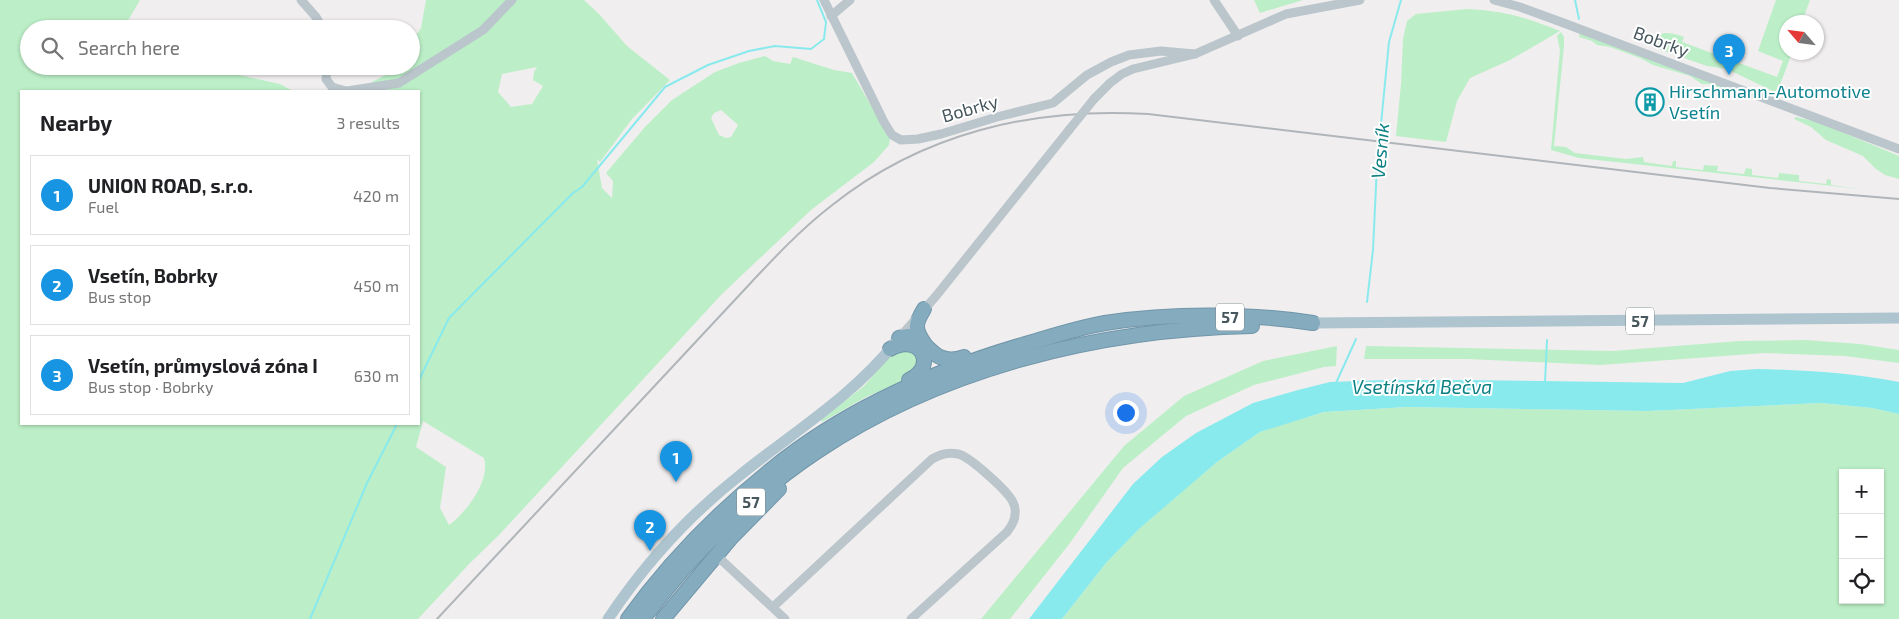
<!DOCTYPE html>
<meta charset="utf-8">
<style>
:root{--surface:#fff;--page:#f2f2f2;--text:#202124;--muted:#757577;--line:#e0e0e0;--accent:#1795e2}
body{margin:0;font-family:"Exo 2",sans-serif;background:var(--page);color:var(--text)}
.controls{position:absolute;right:15px;bottom:15px;display:grid;overflow:hidden;border-radius:0px;box-shadow:0 1px 4px #0004}
.controls button{width:45px;height:45px;display:grid;place-items:center;padding:0;border:0;border-bottom:1px solid var(--line);background:var(--surface);color:var(--text);font:25px sans-serif}
.compass{position:absolute;left:1779px;top:15px;width:45px;height:45px;border-radius:50%;background:var(--surface);box-shadow:0 1px 4px #0004;rotate:298deg}
.you{position:absolute;left:1125px;top:412px;width:18px;height:18px;margin:-12px;border:4px solid #fff;border-radius:50%;background:#1a73e8;box-shadow:0 0 0 8px #1a73e833}
.badge{display:grid;place-items:center;width:32px;height:32px;border-radius:50%;background:var(--accent);color:#fff;font-size:16px;font-weight:700}
.pin{position:absolute;translate:-50% -41px;filter:drop-shadow(0 1px 2px #0008)}
.pin::after{content:'';position:absolute;top:26px;width:18px;height:15px;background:inherit;clip-path:polygon(0 0,100% 0,50% 100%)}
.list{margin:0;padding:0;list-style:none}
h2{display:flex;justify-content:space-between;align-items:center;height:65px;margin:0;padding:0 20px;font-size:21px}
h2 small{font-size:16px;font-weight:400;color:var(--muted)}
.list li{display:grid;grid-template-columns:32px 1fr auto;gap:15px;align-items:center;box-sizing:border-box;height:80px;margin:0 10px 10px;padding:0 10px;border:1px solid var(--line);border-radius:0px}
.list b{display:block;font-size:19px;white-space:nowrap}
.list p{margin:0;font-size:16px;white-space:nowrap;color:var(--muted)}
.list em{font-size:16px;font-style:normal;color:var(--muted)}
.icon{flex:none;width:28px;height:28px;fill:none;stroke:currentColor;stroke-width:2;stroke-linecap:round;stroke-linejoin:round}
.map{position:relative;flex:none;width:1899px;height:619px;overflow:hidden}
.search{position:absolute;background:var(--surface);box-shadow:0 1px 4px #0004;left:20px;top:20px;width:400px;height:55px;display:flex;align-items:center;gap:12px;box-sizing:border-box;padding:0 18px;border-radius:28px;color:var(--muted);font-size:19px}
.panel{position:absolute;background:var(--surface);box-shadow:0 1px 4px #0004;left:20px;top:90px;width:400px;height:335px;border-radius:0px}
.map>svg:first-child{display:block}
.green{fill:#bcefc7;fill-rule:evenodd}
.water{fill:#89eaed}
.lines{fill:none;stroke-linecap:round;stroke-linejoin:round}
.stream{stroke:#89eaed;stroke-width:2}
.highway-casing{stroke:#7196aa;stroke-width:16}
.minor{stroke:#bac6cc;stroke-width:9}
.major{stroke:#aec4ce;stroke-width:11}
.highway{stroke:#85abbe;stroke-width:14}
.rail{stroke:#b0b5b9;stroke-width:2}
.minor-bridge{stroke:#bac6cc;stroke-width:9}
.labels{text-anchor:middle;stroke-width:4;stroke-linejoin:round;paint-order:stroke}
.shield{fill:#fff;stroke:#7e898d;stroke-width:1}
.shield-label{font-size:16px;font-weight:bold;fill:#46565c}
.street-label{font-size:18px;fill:#46565c;stroke:#fff}
.culture-label{font-size:18px;fill:#0d838f;stroke:#fff;text-anchor:start}
.water-label{font-size:19px;font-style:italic;fill:#0c8184;stroke:#fff}
</style>
<div class="map">
<svg width="1899" height="619" viewBox="0 0 1899 619">
<rect width="100%" height="100%" fill="#f1eeef"/>
<g class="green">
<path d="M0,0H140L123,29H29V66H173L192,72L221,71L280,84L293,91H21V424H419V91H355L391,72L395,66H411V43L421,28L426,0H584L599,14L627,46L670,80L632,119L600,162L597,159L602,188L612,198L613,181L606,173L645,127L672,100L715,72L739,63L765,56L773,61L790,64L793,57L834,70L852,73L890,138L889,145L874,162L811,210L722,294L499,535L470,563L418,619H0ZM537,67L534,72L533,80L543,86L532,104L511,107L498,92L502,74ZM721,110L738,125L731,137L726,138L719,135L711,118L714,113ZM423,421L484,458C491,480 466,513 449,525L440,508L446,467L416,447Z"/>
<path d="M1254,0H1303L1260,13Z"/>
<path d="M1776,0H1810L1802,22H1786V52L1792,53L1777,93L1727,69L1707,66L1658,49C1652,27 1672,33 1684,37L1682,42L1777,77L1783,61L1758,51Z"/>
<path d="M1467,9C1505,11 1525,17 1560,31L1510,60L1470,78L1457,101L1446,142L1396,136L1401,84L1403,39L1407,21L1416,14Z"/>
<path d="M1561,32L1564,37V46L1554,146L1566,147L1575,153L1626,159L1643,157L1644,162L1672,166L1673,161H1676V167L1703,170L1704,165L1718,166L1717,171L1744,174L1746,168L1752,169V175L1778,178L1779,173L1799,175V181L1826,184L1827,179L1831,180V185L1861,189L1579,158L1551,150L1560,50L1557,36Z"/>
<path d="M1580,32L1753,98L1743,99L1738,95L1709,84H1702L1690,76L1653,65L1640,58L1610,47L1597,45L1592,41L1579,37Z"/>
<path d="M1796,117L1818,122L1899,156V179L1885,175L1876,169L1863,156L1826,140L1811,127L1794,119Z"/>
<path d="M1805,340L1860,344L1899,350V363L1845,356L1765,353L1600,365L1468,359H1364L1366,346L1612,351L1740,341Z"/>
<path d="M907,346L920,359L909,378L866,397L822,422L821,420L864,386L895,351Z"/>
<path d="M1337,346L1336,366L1324,367L1254,385L1186,416L1123,468L1070,543L1010,619H981L1124,446L1184,396L1263,361Z"/>
<path d="M1821,403L1872,408L1899,414V619H1062L1106,563L1139,529L1171,501L1217,462L1260,432L1294,421L1325,412L1407,407L1647,411ZM1843,473H1880V600H1843Z"/>
</g>
<path class="water" d="M1757,369C1805,370 1852,373 1899,382V414L1872,408L1821,403L1647,411L1407,407L1324,412L1260,432L1217,462L1139,529L1106,563L1062,619H1029L1133,484L1162,457L1196,433L1253,403L1298,390L1330,382L1386,380H1466L1683,383L1730,371Z"/>
<g class="lines">
<g class="stream">
<path d="M1575,0L1579,19"/>
<path d="M1367,302L1373,250L1377,165L1389,42L1401,0"/>
<path d="M419,380L449,318L573,193L582,187L665,87L708,65L749,51L775,46L811,49L824,39L826,22L817,0"/>
<path d="M1545,382L1547,340"/>
<path d="M1336,383L1356,339"/>
<path d="M310,619L367,483L397,424"/>
</g>
<g class="highway-casing">
<g id="highway">
<path d="M899,338C928,326 926,370 964,357"/>
<path d="M924,343C914,328 915,324 924,309"/>
<path d="M890,349C920,332 939,366 909,380"/>
<path d="M628,619C669,562 717,513 772,469C848,407 943,367 1036,341C1059,334 1082,327 1105,323C1168,313 1250,313 1313,323"/>
<path d="M643,619C691,555 749,497 816,452C943,367 1101,329 1252,326"/>
<path d="M663,619L730,539L779,489"/>
</g>
</g>
<g class="minor">
<path d="M301,0L316,17L323,29"/>
<path d="M824,0L884,122L892,135L901,140L918,139L941,134L997,117L1053,103L1087,75L1111,62L1129,55L1161,51L1195,54"/>
<path d="M1214,0L1238,36"/>
<path d="M1494,0L1520,7L1561,22L1899,149"/>
<path d="M831,16L850,0"/>
<path d="M327,66L326,79L332,87L346,91"/>
<path d="M347,91L399,83L483,30L512,0"/>
<path d="M1094,99L1110,83L1122,74L1133,69L1195,54L1286,14L1360,0"/>
<path d="M900,337L936,296L1069,130"/>
<path d="M716,555L785,619"/>
<path d="M773,607L932,459C941,454 948,452 958,454C969,456 1001,486 1009,496C1013,501 1016,508 1015,514C1015,521 1011,527 1007,532L911,619"/>
</g>
<g class="major">
<path d="M1313,323L1899,318"/>
<path d="M608,619C644,565 688,516 739,476C792,433 852,397 895,343"/>
</g>
<use href="#highway" class="highway"/>
<path class="rail" d="M437,619C512,539 587,459 662,378C690,348 718,318 746,288C773,259 800,230 831,206C922,133 1033,107 1148,114L1770,188L1899,199"/>
<path class="minor-bridge" d="M1069,130L1094,99"/>
</g>
<defs>
<g id="building-ring" transform="scale(1.4375)"><circle r="9.5" fill="#fff" stroke="#0f9aa8" stroke-width="1.5"/><path d="M-4-6H4V6H1V3H-1V6H-4ZM-2.5-4.3h1.7v1.8h-1.7ZM.8-4.3h1.7v1.8H.8ZM-2.5-1h1.7V.8h-1.7ZM.8-1h1.7V.8H.8Z" fill="#0f9aa8"/></g>
</defs>
<g fill-rule="evenodd">
<use href="#building-ring" x="1650" y="102"/>
</g>
<g class="labels">
<g class="shield">
<rect x="1216" y="303.5" width="28" height="27" rx="4"/>
<rect x="1626" y="307.5" width="28" height="27" rx="4"/>
<rect x="737" y="488.5" width="28" height="27" rx="4"/>
</g>
<g class="shield-label">
<text x="1230" y="323">57</text>
<text x="1640" y="327">57</text>
<text x="751" y="508">57</text>
</g>
<g class="street-label">
<text transform="translate(1661 42) rotate(20)" y="6">Bobrky</text>
<text transform="translate(970 109) rotate(-16)" y="6">Bobrky</text>
</g>
<g class="culture-label">
<text x="1669" y="98">Hirschmann-Automotive<tspan x="1669" dy="21">Vsetín</tspan></text>
</g>
<g class="water-label">
<text transform="translate(1380 151) rotate(-85)" y="7">Vesník</text>
<text x="1422" y="394">Vsetínská Bečva</text>
</g>
</g>
</svg>
<div class="controls">
<button>+</button>
<button>−</button>
<button><svg class="icon" aria-label="locate" viewBox="0 0 24 24"><circle cx="12" cy="12" r="6"/><path d="M12 2v4M12 18v4M2 12h4M18 12h4"/></svg></button>
</div>
<svg class="compass" viewBox="-18 -18 36 36"><path d="M0-13l5 13h-10z" fill="#e53935"/><path d="M0 13l5-13h-10z" fill="#757577"/></svg>
<div class="you"></div>
<div class="pin badge" style="left:676px;top:482px">1</div>
<div class="pin badge" style="left:650px;top:551px">2</div>
<div class="pin badge" style="left:1729px;top:75px">3</div>
<div class="search"><svg class="icon" aria-label="search" viewBox="0 0 24 24"><circle cx="10" cy="10" r="6"/><path d="M15 15l6 6"/></svg>Search here</div>
<section class="panel">
<h2>Nearby<small>3 results</small></h2>
<ul class="list">
<li><span class="badge">1</span><div><b>UNION ROAD, s.r.o.</b><p>Fuel</p></div><em>420 m</em></li>
<li><span class="badge">2</span><div><b>Vsetín, Bobrky</b><p>Bus stop</p></div><em>450 m</em></li>
<li><span class="badge">3</span><div><b>Vsetín, průmyslová zóna I</b><p>Bus stop · Bobrky</p></div><em>630 m</em></li>
</ul>
</section>
</div>
